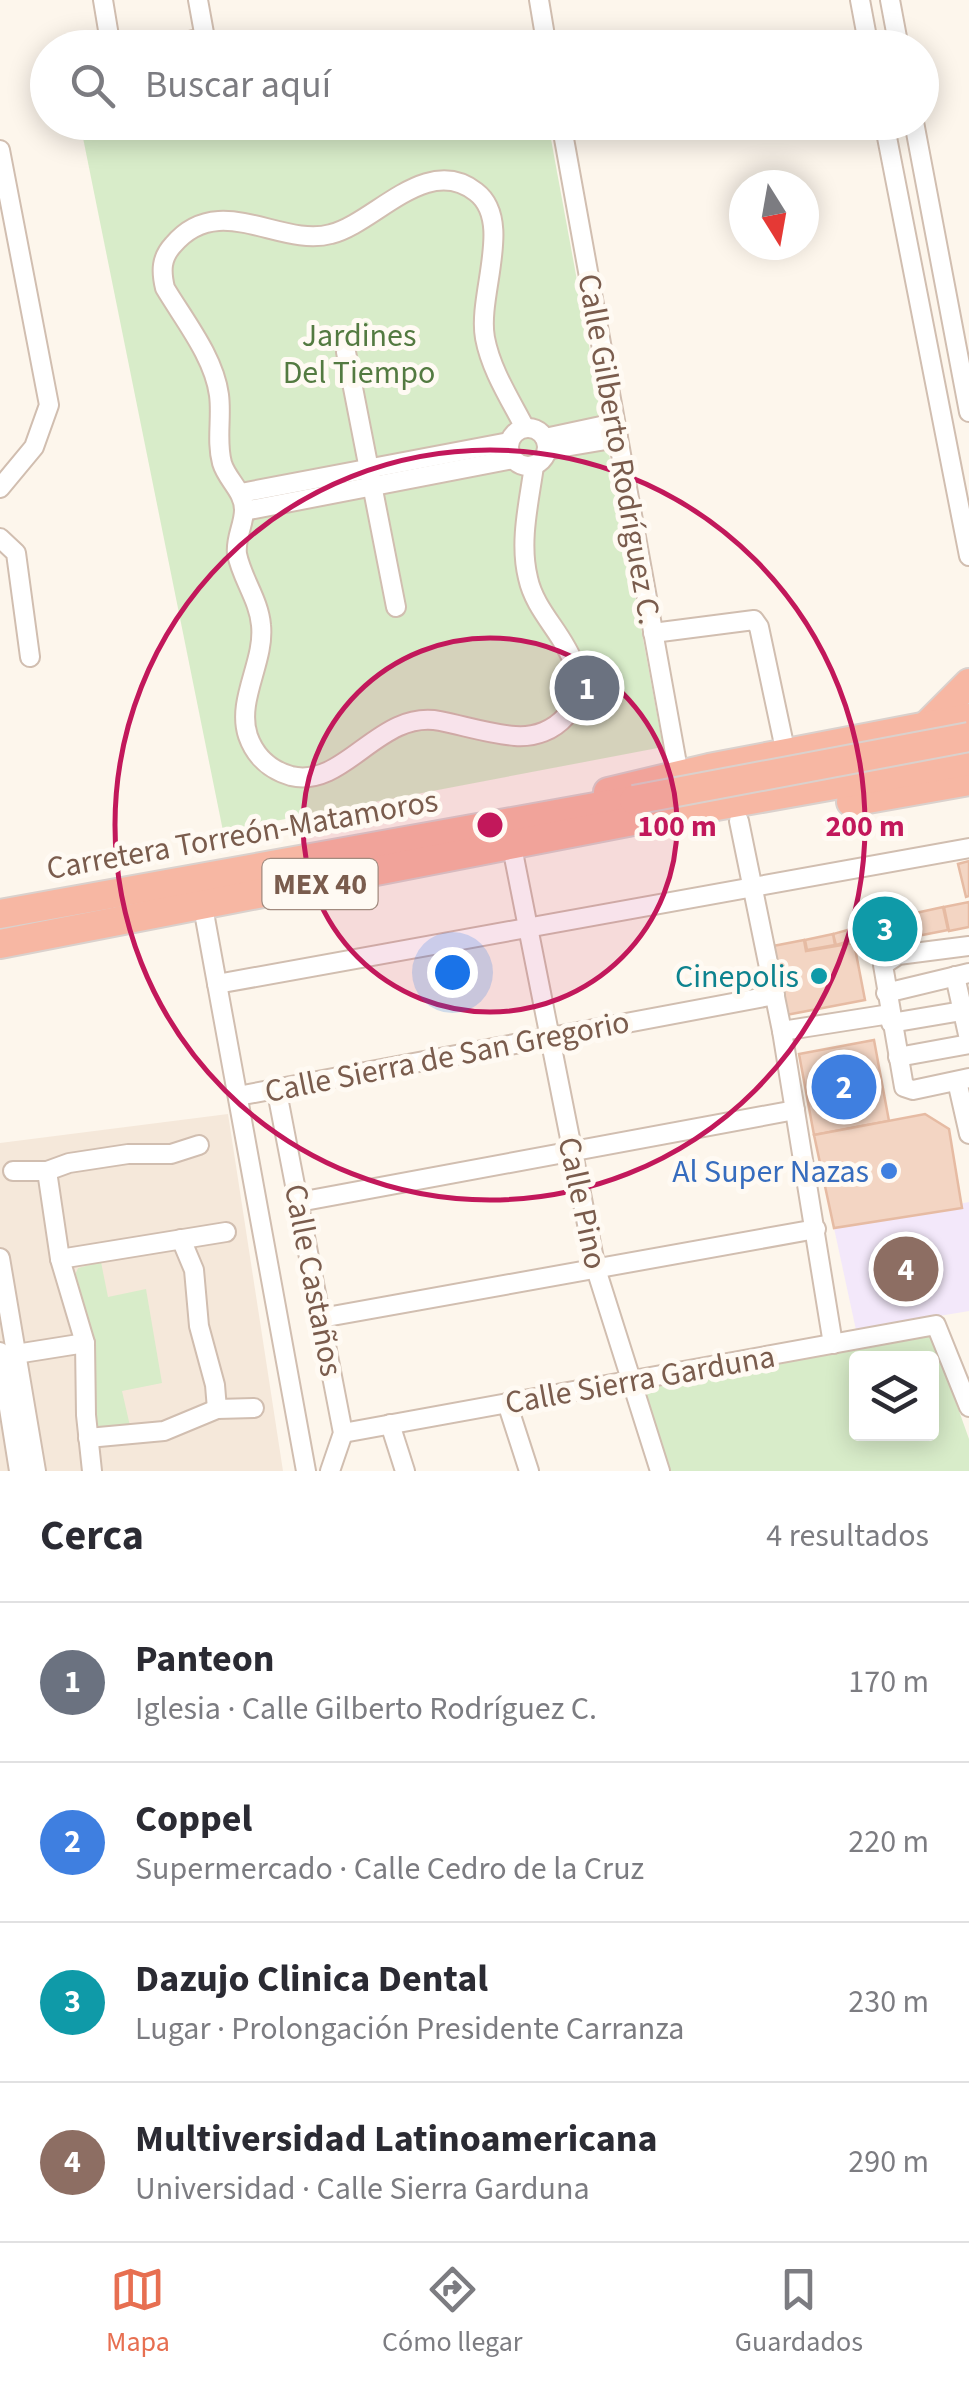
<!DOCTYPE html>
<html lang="es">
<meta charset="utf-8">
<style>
:root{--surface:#fff;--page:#f7f7f7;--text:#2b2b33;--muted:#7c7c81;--line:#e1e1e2;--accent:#e76f51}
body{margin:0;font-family:"Source Sans 3",sans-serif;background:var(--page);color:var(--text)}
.controls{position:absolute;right:30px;bottom:30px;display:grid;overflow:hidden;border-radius:10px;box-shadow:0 5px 25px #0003}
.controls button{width:90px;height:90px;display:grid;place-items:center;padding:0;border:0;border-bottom:2px solid var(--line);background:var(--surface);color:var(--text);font:50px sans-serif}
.compass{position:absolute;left:729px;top:170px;width:90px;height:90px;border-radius:50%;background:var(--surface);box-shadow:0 5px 25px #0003;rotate:169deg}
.you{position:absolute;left:452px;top:972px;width:35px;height:35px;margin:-25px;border:8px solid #fff;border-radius:50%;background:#1a73e8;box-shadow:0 0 0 15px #1a73e833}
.badge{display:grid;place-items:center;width:65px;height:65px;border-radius:50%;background:var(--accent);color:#fff;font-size:32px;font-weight:700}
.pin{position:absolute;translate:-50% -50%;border:5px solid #fff;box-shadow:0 2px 10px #0006}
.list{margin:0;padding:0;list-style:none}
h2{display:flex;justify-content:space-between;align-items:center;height:130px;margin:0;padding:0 40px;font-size:42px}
h2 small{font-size:32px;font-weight:400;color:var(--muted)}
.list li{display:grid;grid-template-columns:65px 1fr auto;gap:30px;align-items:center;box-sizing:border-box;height:160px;padding:0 40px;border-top:2px solid var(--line)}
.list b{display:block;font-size:38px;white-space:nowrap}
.list p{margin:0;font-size:32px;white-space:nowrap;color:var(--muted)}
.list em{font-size:32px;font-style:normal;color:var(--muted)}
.icon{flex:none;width:55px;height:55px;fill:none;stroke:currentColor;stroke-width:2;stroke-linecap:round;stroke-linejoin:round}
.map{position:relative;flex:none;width:969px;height:1471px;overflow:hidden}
.search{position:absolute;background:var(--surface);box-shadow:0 5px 25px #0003;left:30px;right:30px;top:30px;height:110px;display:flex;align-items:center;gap:25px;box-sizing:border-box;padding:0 35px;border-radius:55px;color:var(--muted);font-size:38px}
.sheet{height:770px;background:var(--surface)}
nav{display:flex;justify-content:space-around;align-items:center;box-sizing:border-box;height:140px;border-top:2px solid var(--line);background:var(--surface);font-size:28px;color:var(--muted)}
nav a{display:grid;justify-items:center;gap:5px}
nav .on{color:var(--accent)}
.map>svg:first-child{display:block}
.residential{fill:#f5e8da}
.education{fill:#f3e8fa}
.green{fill:#d8ecc9;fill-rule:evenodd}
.building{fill:#f3d5c3;stroke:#e6bba3;stroke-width:2.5}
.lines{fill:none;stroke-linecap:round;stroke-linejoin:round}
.minor-casing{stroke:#d1beb0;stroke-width:22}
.highway-casing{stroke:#dad1cd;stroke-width:32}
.minor{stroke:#fff;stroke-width:18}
.highway{stroke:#f7b7a3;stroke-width:28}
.highway-bridge-casing{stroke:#dad1cd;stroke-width:32;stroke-linecap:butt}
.highway-bridge{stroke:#f7b7a3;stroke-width:28}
.ring{fill:none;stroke:#c2185b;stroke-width:5}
.culture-dot{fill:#0f9aa8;stroke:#fffaf3;stroke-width:4}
.shop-dot{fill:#3f7fe0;stroke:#fffaf3;stroke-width:4}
.labels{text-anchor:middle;stroke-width:10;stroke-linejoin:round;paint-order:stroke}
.shield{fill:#fffaf3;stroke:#a28b7f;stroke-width:2.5}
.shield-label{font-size:30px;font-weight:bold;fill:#7a5c4d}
.park-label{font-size:32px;fill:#537a41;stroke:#fffaf3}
.street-label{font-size:32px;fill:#7a5c4d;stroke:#fffaf3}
.culture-label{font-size:32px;fill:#0d838f;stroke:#fffaf3;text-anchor:end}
.shop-label{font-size:32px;fill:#366cbe;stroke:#fffaf3;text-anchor:end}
.centre{fill:#c2185b;stroke:#fffaf3;stroke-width:5}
.ring-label{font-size:30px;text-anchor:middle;font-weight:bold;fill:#c2185b;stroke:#fffaf3;stroke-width:10;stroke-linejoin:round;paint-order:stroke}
</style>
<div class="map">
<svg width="969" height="1471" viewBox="0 0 969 1471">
<rect width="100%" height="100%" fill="#fdf6ec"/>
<path class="residential" d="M228,1114L283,1471H0V1143Z"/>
<path class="education" d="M969,1202V1311L856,1330L834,1228Z"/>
<g class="green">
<path d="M80,123H548L663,747L223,831Z"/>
<path d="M101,1262L108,1297L146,1289L162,1383L122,1391L130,1426L101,1430L95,1425L75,1275L78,1268Z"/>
<path d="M932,1335L969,1439V1471H669L638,1389ZM856,1358H932V1434H856Z"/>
</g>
<g class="building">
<path d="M969,861V896L966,897L958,864Z"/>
<path d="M969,902V927L949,931L944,907Z"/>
<path d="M943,907L948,930L907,938L902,916Z"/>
<path d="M902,916L906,931L869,942L865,926Z"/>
<path d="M865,925L867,936L836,945L833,934Z"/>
<path d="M833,934L835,945L807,950L805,940Z"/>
<path d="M804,940L806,951L854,943L865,1000L786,1015L773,946Z"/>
<path d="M874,1040L889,1121L814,1135L799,1054Z"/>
<path d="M925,1114L949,1129L962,1208L834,1228L814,1135Z"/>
</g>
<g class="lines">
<g class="minor-casing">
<g id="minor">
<path d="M103,0L111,48"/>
<path d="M539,0L547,48"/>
<path d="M860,0L869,48"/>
<path d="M890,0L899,48"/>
<path d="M161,48L202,38L204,33L198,0"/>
<path d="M561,122L679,775"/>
<path d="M884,122L969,556"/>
<path d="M914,122L969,412"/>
<path d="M0,150L49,405L34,447L0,488"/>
<path d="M346,352L396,607"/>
<circle cx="528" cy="447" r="19"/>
<path d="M525,428C510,399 491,370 485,338C477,295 514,221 476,192C427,153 375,223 331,234C280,248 219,190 173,245C161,258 161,271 165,288C184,320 214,357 219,395C222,417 216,441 222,463C227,480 244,491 244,510C244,525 235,538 237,554C242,579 259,600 261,625C265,662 236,700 248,736C255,756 270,770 291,776C345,789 379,709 440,721C465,726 490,734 515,736C556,739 589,705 574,664C563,633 535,611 528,578C519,542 529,502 534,466"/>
<path d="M545,438L615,423"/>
<path d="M547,450L618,438"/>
<path d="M241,493L509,442"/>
<path d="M244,511L513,459"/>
<path d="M0,538L16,553L30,657"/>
<path d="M653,633L754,620L759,627L786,754"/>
<path d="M739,821L782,1031L833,1344"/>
<path d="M512,847L596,1269L660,1471"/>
<path d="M203,907L306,1471"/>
<path d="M969,946L898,955L883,965L904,1087L913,1090L969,1078"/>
<path d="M955,976L969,1039"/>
<path d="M217,984L969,848"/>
<path d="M886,993L969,973"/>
<path d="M891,1023L962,1011"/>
<path d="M782,1031L890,1014"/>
<path d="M898,1057L969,1044"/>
<path d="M957,1081L969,1134"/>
<path d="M276,1087L343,1433L330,1471"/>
<path d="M238,1096L775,995"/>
<path d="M13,1171H47L69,1163L128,1154H171L199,1145"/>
<path d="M47,1171L60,1259L85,1343L86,1415L92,1471"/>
<path d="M299,1202L795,1110"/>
<path d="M181,1239L194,1270L199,1326L215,1385L217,1409"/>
<path d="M0,1258L36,1471"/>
<path d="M60,1259L226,1232"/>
<path d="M321,1318L816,1229"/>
<path d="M0,1352L19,1471"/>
<path d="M16,1354L85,1343"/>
<path d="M507,1403L529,1471"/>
<path d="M390,1424L405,1471"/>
<path d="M343,1433L936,1325L969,1407"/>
<path d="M88,1438L164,1431L217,1409L254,1408"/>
</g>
</g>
<g class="highway-casing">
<g id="highway">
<path d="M927,725L969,683"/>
<path d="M608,792L709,768L969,718"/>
<path d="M851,802L969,781"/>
<path d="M0,914L634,800"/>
<path d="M0,944L638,820L969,761"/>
</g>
</g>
<use href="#minor" class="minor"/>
<use href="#highway" class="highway"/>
<g class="highway-bridge-casing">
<path id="highway-bridge" d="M634,800L969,737"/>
</g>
<use href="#highway-bridge" class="highway-bridge"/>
</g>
<circle cx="490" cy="825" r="187" fill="#c2185b" fill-opacity=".12"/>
<g class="ring">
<circle cx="490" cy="825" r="187"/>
<circle cx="490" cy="825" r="375"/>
</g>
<circle class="culture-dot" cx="819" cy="976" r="10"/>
<circle class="shop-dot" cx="889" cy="1171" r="10"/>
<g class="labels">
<rect class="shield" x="262.5" y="859" width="115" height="50" rx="8"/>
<g class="shield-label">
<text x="320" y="894">MEX 40</text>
</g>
<g class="park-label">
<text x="359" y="346">Jardines<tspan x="359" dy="37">Del Tiempo</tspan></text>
</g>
<g class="street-label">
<text transform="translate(620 449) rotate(80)" y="11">Calle Gilberto Rodríguez C.</text>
<text transform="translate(242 834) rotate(-10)" y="11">Carretera Torreón-Matamoros</text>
<text transform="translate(447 1056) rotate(-11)" y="11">Calle Sierra de San Gregorio</text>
<text transform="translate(583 1203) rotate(78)" y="11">Calle Pino</text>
<text transform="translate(314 1280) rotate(79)" y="11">Calle Castaños</text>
<text transform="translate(640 1379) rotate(-10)" y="11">Calle Sierra Garduna</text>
</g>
<g class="culture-label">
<text x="799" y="987">Cinepolis</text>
</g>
<g class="shop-label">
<text x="869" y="1182">Al Super Nazas</text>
</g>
</g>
<circle cx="490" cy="825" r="15" class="centre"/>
<g class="ring-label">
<text x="677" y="836">100 m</text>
<text x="865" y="836">200 m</text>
</g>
</svg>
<div class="controls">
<button><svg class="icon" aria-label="layers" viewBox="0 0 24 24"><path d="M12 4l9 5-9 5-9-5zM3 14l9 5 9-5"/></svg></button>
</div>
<svg class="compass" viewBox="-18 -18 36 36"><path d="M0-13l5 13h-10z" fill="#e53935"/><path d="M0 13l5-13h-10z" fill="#7c7c81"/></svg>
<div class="you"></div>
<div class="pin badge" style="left:587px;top:688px;background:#6b7280">1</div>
<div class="pin badge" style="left:844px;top:1087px;background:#3f7fe0">2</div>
<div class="pin badge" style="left:885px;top:929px;background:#0f9aa8">3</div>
<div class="pin badge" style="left:906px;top:1269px;background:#8d6e63">4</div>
<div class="search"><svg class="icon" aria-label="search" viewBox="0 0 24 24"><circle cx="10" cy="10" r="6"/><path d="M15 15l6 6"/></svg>Buscar aquí</div>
</div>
<section class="sheet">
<h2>Cerca<small>4 resultados</small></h2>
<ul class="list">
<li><span class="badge" style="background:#6b7280">1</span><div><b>Panteon</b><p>Iglesia · Calle Gilberto Rodríguez C.</p></div><em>170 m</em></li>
<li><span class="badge" style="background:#3f7fe0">2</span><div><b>Coppel</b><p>Supermercado · Calle Cedro de la Cruz</p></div><em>220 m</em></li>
<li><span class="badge" style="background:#0f9aa8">3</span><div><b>Dazujo Clinica Dental</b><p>Lugar · Prolongación Presidente Carranza</p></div><em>230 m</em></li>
<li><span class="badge" style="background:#8d6e63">4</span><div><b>Multiversidad Latinoamericana</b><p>Universidad · Calle Sierra Garduna</p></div><em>290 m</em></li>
</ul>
</section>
<nav>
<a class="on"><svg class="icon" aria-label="map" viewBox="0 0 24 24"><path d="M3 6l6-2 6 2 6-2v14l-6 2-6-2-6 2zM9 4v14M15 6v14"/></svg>Mapa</a>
<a><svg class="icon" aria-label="directions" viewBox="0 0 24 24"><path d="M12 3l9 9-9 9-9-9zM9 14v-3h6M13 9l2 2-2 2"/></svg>Cómo llegar</a>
<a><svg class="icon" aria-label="saved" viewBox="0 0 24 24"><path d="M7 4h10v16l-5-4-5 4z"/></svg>Guardados</a>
</nav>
